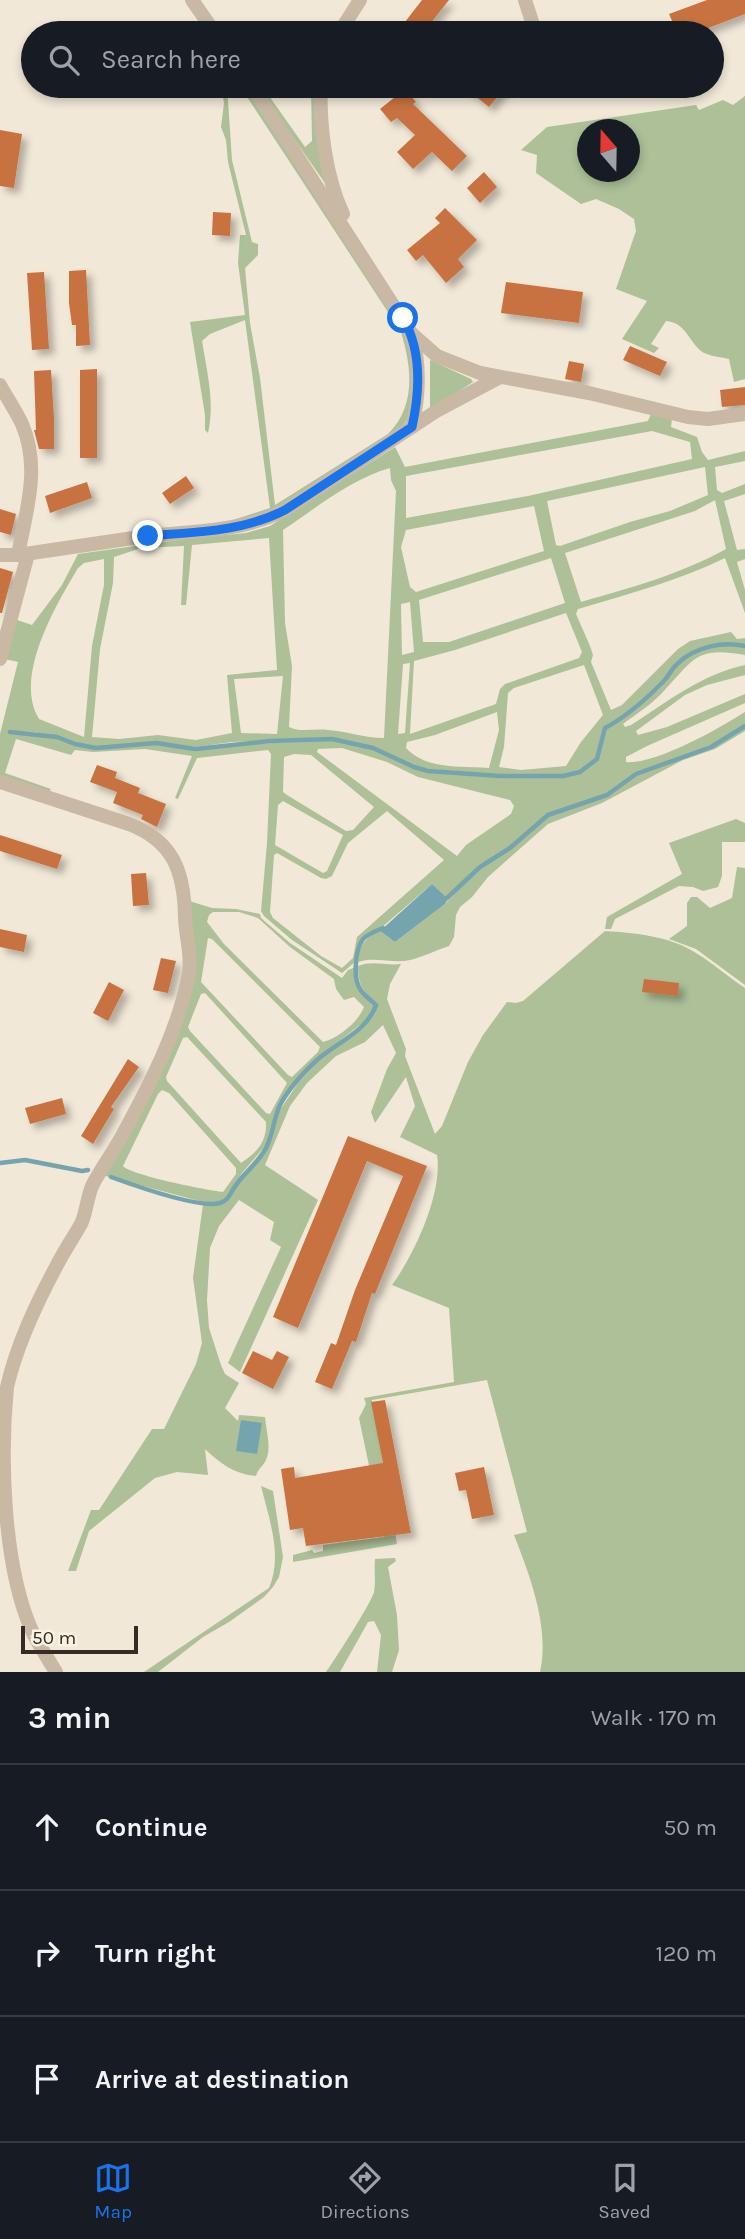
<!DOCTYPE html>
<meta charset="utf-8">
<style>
:root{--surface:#171b24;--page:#242831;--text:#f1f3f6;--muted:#9ea1a6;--line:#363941;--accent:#1a73e8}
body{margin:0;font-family:Karla,sans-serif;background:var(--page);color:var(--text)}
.compass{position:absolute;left:577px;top:119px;width:63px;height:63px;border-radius:50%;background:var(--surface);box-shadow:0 4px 10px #0003;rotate:340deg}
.scale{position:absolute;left:21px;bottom:18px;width:117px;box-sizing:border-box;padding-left:7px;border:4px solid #342c25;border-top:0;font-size:19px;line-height:24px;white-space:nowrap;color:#342c25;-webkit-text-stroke:5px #f9f2e3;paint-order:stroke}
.stop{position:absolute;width:21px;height:21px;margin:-16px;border:5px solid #1a73e8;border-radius:50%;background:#fff}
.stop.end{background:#1a73e8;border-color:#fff;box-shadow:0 2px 7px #0008}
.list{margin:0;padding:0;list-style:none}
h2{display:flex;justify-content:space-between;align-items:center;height:91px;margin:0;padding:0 28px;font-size:30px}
h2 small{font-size:23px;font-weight:400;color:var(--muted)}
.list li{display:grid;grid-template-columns:46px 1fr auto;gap:21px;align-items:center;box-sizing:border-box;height:126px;padding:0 28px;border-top:2px solid var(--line)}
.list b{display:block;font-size:26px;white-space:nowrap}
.list em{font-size:23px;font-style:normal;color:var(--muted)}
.icon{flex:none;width:38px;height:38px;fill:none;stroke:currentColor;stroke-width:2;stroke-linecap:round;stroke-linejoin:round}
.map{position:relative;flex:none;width:745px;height:1672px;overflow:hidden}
.search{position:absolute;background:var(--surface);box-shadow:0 4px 10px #0003;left:21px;right:21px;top:21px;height:77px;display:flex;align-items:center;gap:18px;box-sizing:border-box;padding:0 24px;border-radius:38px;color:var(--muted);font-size:26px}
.sheet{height:469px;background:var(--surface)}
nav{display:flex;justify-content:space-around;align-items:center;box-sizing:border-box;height:98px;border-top:2px solid var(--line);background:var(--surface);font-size:19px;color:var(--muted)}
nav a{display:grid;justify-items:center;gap:4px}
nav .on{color:var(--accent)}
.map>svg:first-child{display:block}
.green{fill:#adc098;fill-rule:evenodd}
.water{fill:#76a4ae}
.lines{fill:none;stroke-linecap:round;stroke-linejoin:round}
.stream{stroke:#76a4ae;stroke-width:4.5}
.building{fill:#c7723f;filter:url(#shadow)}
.street{stroke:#c9b9a4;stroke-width:14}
.route{stroke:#1a73e8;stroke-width:9}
</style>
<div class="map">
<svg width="745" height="1672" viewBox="0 0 745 1672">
<defs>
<filter id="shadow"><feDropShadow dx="5.5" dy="5.5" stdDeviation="3.5" flood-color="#0004"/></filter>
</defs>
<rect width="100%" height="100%" fill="#f1e8d7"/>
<g class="green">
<path d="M221,86H227L232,160L252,242L258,244V255L245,268L250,323L260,378L275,505L388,434C416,406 412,368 401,332L240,86H245L403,330L413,360L409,416L403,426L274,512L230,521L270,508L245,320L210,334L202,341C207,372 215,402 208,433L205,430V415L190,322L245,315L238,263L240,235H246L228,162L226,140L221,127L224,103Z"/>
<path d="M257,86H262L305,147L312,141L311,86H316L325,183Z"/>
<path d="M745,96V379L734,382L729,359C721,357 707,356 701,351C688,340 685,322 666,321L651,344L659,348L654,353L622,339L647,301L616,289L636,231L634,219L619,209L596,199L581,204L536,173L537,155L521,150L547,127L696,105L699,110L723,100L733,105ZM588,130H630V172H588Z"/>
<path d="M430,360L471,379L473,382L433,408L430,407Z"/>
<path d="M651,414L672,418L671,427L697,437L702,452L708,460L745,451V461L715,467L717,490L722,493L745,484V494L724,501L737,550L745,549V559L737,562L745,590V613L725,558C678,581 628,594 578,609L576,614L590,646L593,655L591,662L611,710L622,705L678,649L690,641L731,632L737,639L745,638V645C723,640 694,646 677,661C670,668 667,677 661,683C647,697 621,719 604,727L596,758L580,771L563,774L500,775L428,769L414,766L374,747L332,738L232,742L195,747L156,742L96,747L34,732L8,731L56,738L74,745L96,749L155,744L196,750L233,745L331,740L373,749L413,768L427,772L500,777H562L581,773L598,760L606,729C617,723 658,692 666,682C670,676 673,669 678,664C695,648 723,642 745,647V655C694,646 694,660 662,693C651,705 636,714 623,724L625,727L631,725C667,702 702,674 745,665V675L707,685L685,695L636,731L638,735L667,727L745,694V703L647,746L626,757V762C655,765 720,728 745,712V724L711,745L635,773L606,794L548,814L510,847L479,865L446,898L432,884L381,928L365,936L360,941L356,961L342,973L292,940L264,916L261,911L267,843L271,754L268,750L197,758L178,799L175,798L192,756L145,749L93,752L75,750L71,755L16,739L5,773L51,789L49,792L0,777V734L18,662L5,659L17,620L32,625L62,585L78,554L185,539L246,533L270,526L395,447L405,467L648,421ZM652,431L690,442L692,459L528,496L406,518V476ZM705,467L708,495L670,511L630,522L560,546L556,545L547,501ZM390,468L391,480L396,491L384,738C364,738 347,731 328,730C314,728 301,733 289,727L292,666L285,623L283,530C316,508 351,479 390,468ZM715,500L726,549C681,574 630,588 581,602L565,553L695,511ZM534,506L544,551L416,592L410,587L401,547L406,530ZM269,538L277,670L227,675L232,733L196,740L158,735L119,739L92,737L100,649L113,583L114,557L141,548L184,546L181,605H186L192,545ZM551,558L565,603L449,642H423L419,600ZM104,559V585L92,646L84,737L39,719C13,677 56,605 78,568L84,563ZM410,602L414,652L402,655L401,604ZM566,613L582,652L579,658L505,684L500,689L496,704L410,734L414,661L455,650ZM410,663L405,733L398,734L403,664ZM584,665L603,715L581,742L566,766L521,770L499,767L504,747L508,693L514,688ZM283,676L277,734L241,733L234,679ZM497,712L499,730L489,768C462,766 426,770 406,748L407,742L435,735ZM342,748L387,762L418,777L510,800L514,806L511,814L466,845L457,856L317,752L318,749ZM294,754L311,755L374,807L353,830L346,831L287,795L283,792L284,757ZM283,801L343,835L327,871L323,873L275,845L278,805ZM387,811L444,860L357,937L353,958L342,968L321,956L273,918L270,912L274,855L277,853L321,878L326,879L332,876L348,843Z"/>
<path d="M745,727V731L715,749L683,760L602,803L548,824L488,877L472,897L460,907L456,915L454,937L449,946C436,950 423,957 410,960C393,964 375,956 358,962C360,945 364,938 380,931L395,942L445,904L480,867L511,849L549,816L608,796L636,775L712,748Z"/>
<path d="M736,819L745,823V842H722V876L718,887L703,891L693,887L679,886L615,919L611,929H605L607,917L682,874L669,843Z"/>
<path d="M737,867L745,868V985L696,949L669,939L687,926V903L691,897H697L710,908L732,898Z"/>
<path d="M186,900L212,908L236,909L260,914L261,918L290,943L342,978L348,970L356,967C356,986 361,993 375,1006L373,1012L366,1020L317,1059L288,1092L276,1112L266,1145L242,1173L225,1200L216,1203L203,1202L102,1175L187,998ZM213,912H239L258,918L290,947L334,979L336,989L344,1000L354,997L364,1007C358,1022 339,1038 323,1042L224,944L207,922L209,915ZM208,938L212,939L320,1047L318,1052L292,1077L288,1075L201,982ZM205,993L287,1083L270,1114L266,1113L190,1031L188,1027L201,994ZM187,1037L266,1122C267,1142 257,1152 241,1163L167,1081L166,1077L183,1038ZM162,1090L169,1093L236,1168V1174L223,1192C206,1190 130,1175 123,1166L158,1094Z"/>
<path d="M605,931C635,933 670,936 696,953C713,963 728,977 745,988V1672H540C550,1628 530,1576 514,1535L527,1532L487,1380L372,1400L397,1544L293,1562V1555L312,1550L314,1553L323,1551V1545L384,1537L359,1418L366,1404L364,1398L454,1382L449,1308L392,1285C414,1255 443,1193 437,1155L400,1137L415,1106L406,1077L375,1123L371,1112L387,1069L396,1053L383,1025L365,1042L336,1056L307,1083L290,1106L265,1165L318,1200L240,1372L228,1363L281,1247L270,1240L274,1222L239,1200L219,1226L210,1248L207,1300L209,1328L221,1365L225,1374L239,1383L225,1408L238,1421L239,1415L265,1417C266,1429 271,1446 267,1457C265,1465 258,1468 256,1476C234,1474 221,1464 205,1449L208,1475L177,1472L155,1478L89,1531L76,1571H68L91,1510H99L152,1429H164L196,1364L202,1343L193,1278L203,1204L217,1206L227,1201L244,1175L269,1146L278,1113L298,1083L318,1061L367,1022L375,1013L377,1005C363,992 358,985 358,966C373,960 386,966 401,964L390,984L387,999L406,1049L405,1056L435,1134L442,1126L468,1062L483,1035L507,1002L516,1003L523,1001Z"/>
<path d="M261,1486L273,1491L283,1557L279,1577L273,1587L264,1597L229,1622L203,1637L158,1672H144L269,1588C283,1555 269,1519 261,1486Z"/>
<path d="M395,1558L396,1561L388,1567L397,1615L399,1650L392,1672H377L381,1635L374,1621L368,1622L340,1672H326C333,1663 373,1600 374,1592C376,1582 374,1570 375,1559Z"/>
</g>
<g class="water">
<path d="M432,884L448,899L445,904L395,942L380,931Z"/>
<path d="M241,1420L262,1423L257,1454L236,1451Z"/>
</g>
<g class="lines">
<g class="stream">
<path d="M10,732L57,737L75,744L96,748L156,743L195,749L270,741L332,739L373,748L414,767L428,771L500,776H563L580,772L597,759L605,728C624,718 645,700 661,684C668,678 671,669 678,663C695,647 723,641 745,646"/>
<path d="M442,901L447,898L480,867L510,848L548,815L607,795L636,774L711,747L745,726"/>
<path d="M0,1163L25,1160L82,1171L88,1170"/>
<path d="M111,1177C133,1185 200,1209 220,1203C228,1201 230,1194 234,1188C243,1173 260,1162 267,1146C273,1133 274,1118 280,1105C289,1088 304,1072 318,1059C337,1043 368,1030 376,1005C371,1000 363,995 360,989C353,978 355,950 363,939C368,934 376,931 383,928"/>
</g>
</g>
<g class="building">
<path d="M422,0H449L423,33H420L405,22Z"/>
<path d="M707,0H745V14L695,33H651L650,31L673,23L669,14Z"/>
<path d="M463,86H506L489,107Z"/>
<path d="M405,89L416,102L413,104L467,156L452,171L432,152L413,169L397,152L415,135L397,118L391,122L380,109Z"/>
<path d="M0,130L22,134L14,188L0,186Z"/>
<path d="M484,172L497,187L480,203L467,188Z"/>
<path d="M445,208L477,240L458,259L464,267L446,283L423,255L416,261L407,250L440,223L435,218Z"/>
<path d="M213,212L231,213L230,236L212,235Z"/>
<path d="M86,270L90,345L76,346V325H72L69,303V271Z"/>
<path d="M44,272L49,349L32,350L27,273Z"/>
<path d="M506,282L583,292L579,323L501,313Z"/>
<path d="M630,346L667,362L660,376L623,360Z"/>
<path d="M569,361L584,364L581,382L565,379Z"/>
<path d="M97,369V458H80V370Z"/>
<path d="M51,370L54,418V449H39L34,430H36L34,371Z"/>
<path d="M745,387V405L722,407L720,390Z"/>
<path d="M186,476L194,488L170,504L162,493Z"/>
<path d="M87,482L92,498L50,513L45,496Z"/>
<path d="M0,509L16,514L11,535L0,532Z"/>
<path d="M0,568L13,572L2,613H0Z"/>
<path d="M97,765L117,772L115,778L140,788L138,793L166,804L157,827L141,819L143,815L113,803L117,792L90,782Z"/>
<path d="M0,835L62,855L57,869L0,851Z"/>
<path d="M146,873L149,905L133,906L131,874Z"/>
<path d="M0,929L27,935L24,952L0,947Z"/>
<path d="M161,958L176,961L168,993L153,990Z"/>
<path d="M644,979L679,983L678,996L642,992Z"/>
<path d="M109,982L124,990L108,1021L93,1013Z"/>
<path d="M128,1059L139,1067L111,1107L114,1109L93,1144L81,1136Z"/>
<path d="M62,1098L66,1114L30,1124L25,1108Z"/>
<path d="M348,1136L427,1166L375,1294L372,1293L356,1342L352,1341L332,1389L315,1382L331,1343L336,1345L355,1290L403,1176L367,1161L298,1328L273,1317Z"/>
<path d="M253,1351L272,1360L277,1351L289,1357L273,1389L242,1373Z"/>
<path d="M385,1400L411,1533L306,1546L303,1528L290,1530L281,1469L294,1467L295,1478L383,1463L371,1402Z"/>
<path d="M484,1467L494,1515L472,1519L466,1490L459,1491L455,1473Z"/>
</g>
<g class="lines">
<g class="street">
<path d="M192,0L215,33"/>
<path d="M525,0L534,28L538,33"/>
<path d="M339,33L360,0"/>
<path d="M252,86L411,333L437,356L480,373L589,393L688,417L708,419L745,414"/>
<path d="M321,86C319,125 326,178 343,214"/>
<path d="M412,334C420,364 419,397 412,427"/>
<path d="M0,385C7,398 16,411 22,424C41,468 26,511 18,555"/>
<path d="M0,555H18C61,549 104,542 147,536C195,531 241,532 285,510L438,410L500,377"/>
<path d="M0,659L28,554"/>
<path d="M0,782L129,824C173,841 184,871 185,916C185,935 192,953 189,973C179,1029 150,1084 123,1134C114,1151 102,1167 93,1184C87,1196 87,1211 81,1224C73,1238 64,1251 57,1265C36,1304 17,1344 7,1387C0,1457 3,1566 32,1631C39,1645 48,1659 56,1672"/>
</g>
</g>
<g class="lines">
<path class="route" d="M148,536C195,532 242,532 285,510L412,427C420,391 422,351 403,318"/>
</g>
</svg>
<svg class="compass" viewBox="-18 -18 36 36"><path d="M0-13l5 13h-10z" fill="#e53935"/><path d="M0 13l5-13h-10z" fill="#9ea1a6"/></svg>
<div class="scale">50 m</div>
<div class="stop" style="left:403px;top:318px"></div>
<div class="stop end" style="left:148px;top:536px"></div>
<div class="search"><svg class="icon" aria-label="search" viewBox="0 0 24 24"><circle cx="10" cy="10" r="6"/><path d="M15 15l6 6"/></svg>Search here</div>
</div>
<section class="sheet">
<h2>3 min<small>Walk · 170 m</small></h2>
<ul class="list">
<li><svg class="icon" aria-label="ahead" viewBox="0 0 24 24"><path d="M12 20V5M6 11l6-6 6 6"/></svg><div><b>Continue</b></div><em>50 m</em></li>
<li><svg class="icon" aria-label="right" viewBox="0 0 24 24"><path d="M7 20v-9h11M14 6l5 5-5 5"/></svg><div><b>Turn right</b></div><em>120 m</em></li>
<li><svg class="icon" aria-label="arrive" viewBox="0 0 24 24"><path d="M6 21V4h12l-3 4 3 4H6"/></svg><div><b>Arrive at destination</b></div></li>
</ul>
</section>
<nav>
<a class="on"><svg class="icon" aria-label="map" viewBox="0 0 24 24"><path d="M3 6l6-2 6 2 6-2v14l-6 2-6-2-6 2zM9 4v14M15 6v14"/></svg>Map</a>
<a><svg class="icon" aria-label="directions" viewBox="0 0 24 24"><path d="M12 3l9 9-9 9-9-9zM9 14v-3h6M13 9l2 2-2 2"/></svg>Directions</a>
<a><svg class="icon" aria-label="saved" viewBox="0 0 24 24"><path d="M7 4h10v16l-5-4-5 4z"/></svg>Saved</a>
</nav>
